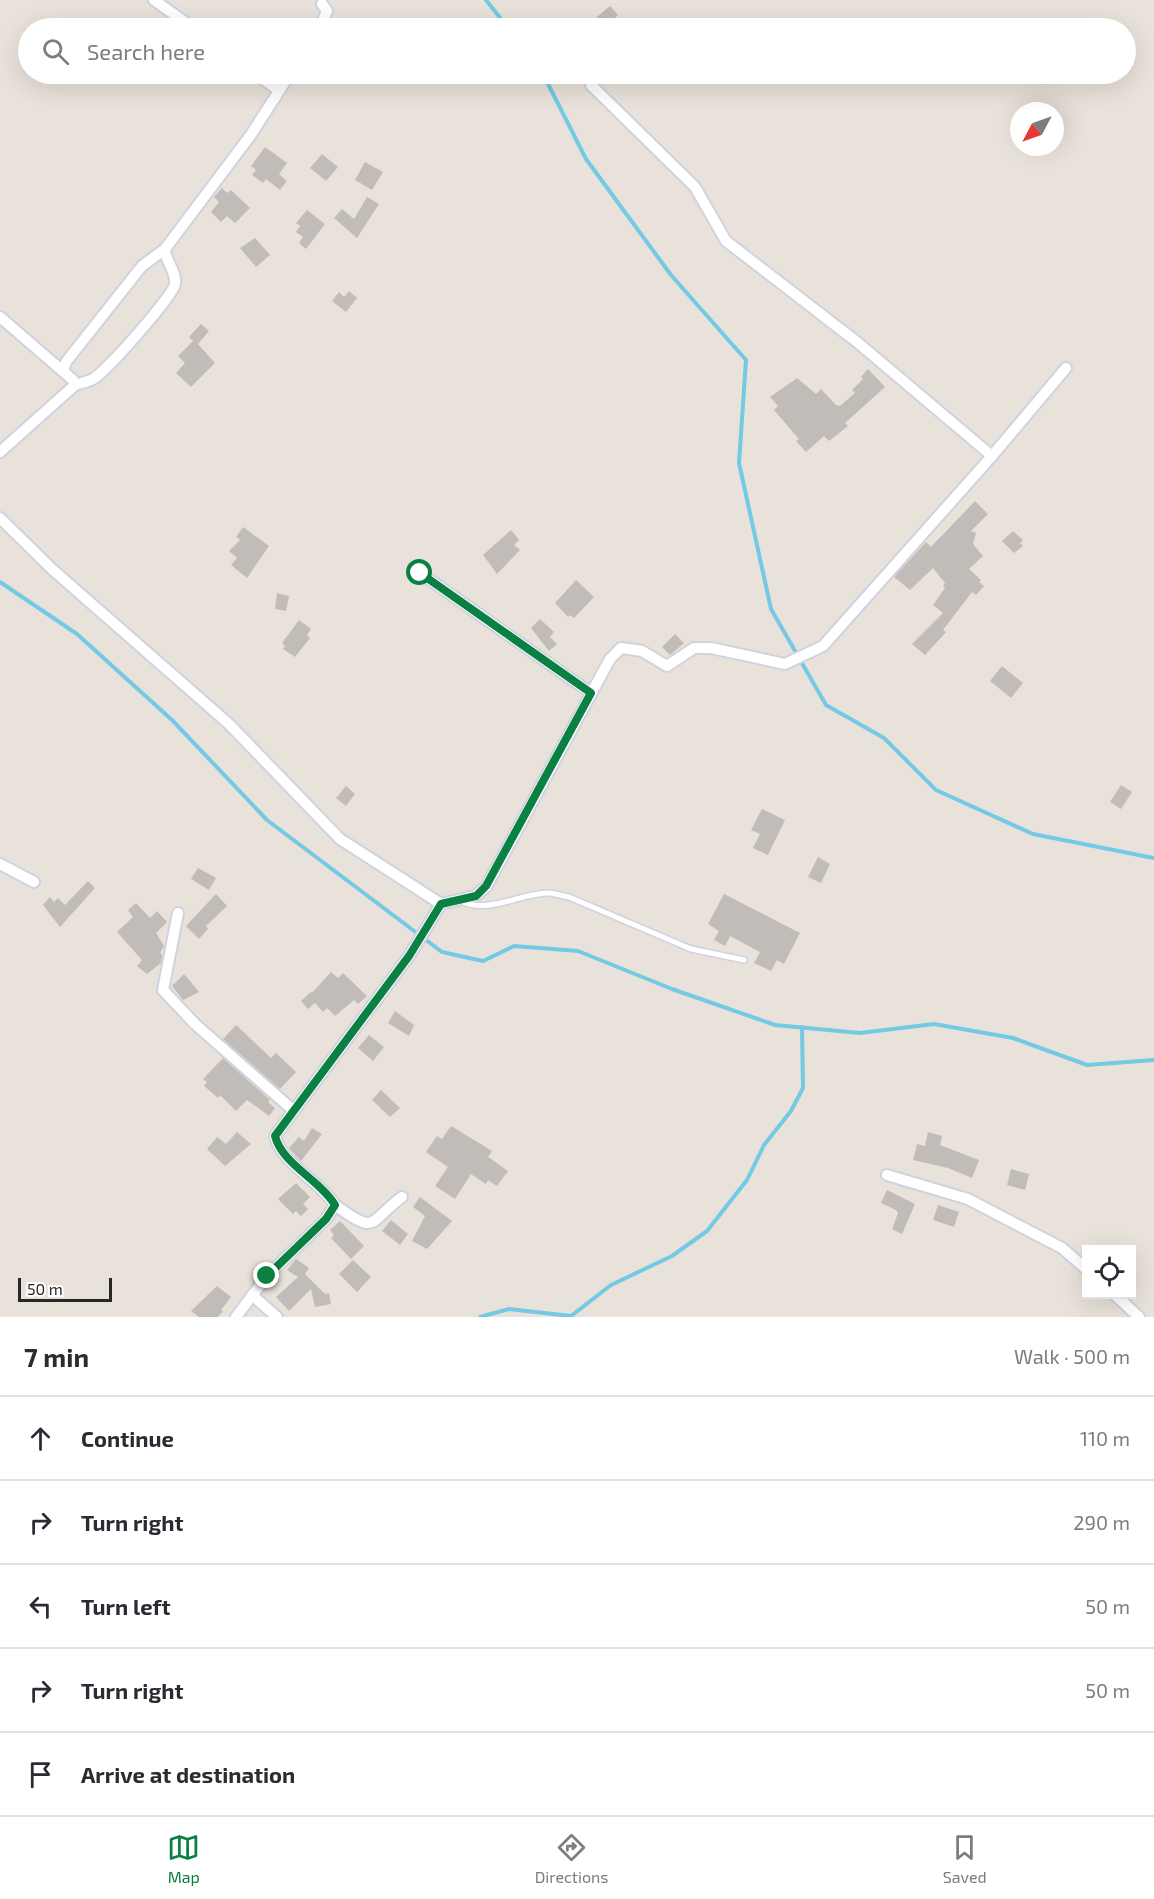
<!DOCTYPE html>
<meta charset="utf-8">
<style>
:root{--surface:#fff;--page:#f2f2f3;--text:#2b2b33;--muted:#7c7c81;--line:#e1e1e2;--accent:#0b8043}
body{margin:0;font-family:"Exo 2",sans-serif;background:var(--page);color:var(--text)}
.controls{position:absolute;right:18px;bottom:18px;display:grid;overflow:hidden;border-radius:0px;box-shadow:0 6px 24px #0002}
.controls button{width:54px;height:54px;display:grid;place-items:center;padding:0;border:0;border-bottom:2px solid var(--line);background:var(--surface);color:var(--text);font:30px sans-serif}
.compass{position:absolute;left:1010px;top:102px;width:54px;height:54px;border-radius:50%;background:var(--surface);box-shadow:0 6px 24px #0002;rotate:229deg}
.scale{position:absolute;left:18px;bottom:15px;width:94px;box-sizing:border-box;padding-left:6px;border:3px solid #272727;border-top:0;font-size:16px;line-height:21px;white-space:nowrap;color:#272727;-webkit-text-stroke:4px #fff;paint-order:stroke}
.stop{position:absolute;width:18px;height:18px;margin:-14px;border:4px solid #0b8043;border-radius:50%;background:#fff}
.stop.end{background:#0b8043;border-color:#fff;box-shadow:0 2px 6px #0008}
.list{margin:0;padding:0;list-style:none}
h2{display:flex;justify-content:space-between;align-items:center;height:78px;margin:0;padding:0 24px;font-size:26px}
h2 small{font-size:20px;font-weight:400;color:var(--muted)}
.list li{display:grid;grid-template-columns:39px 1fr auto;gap:18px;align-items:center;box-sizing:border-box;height:84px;padding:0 24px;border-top:2px solid var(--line)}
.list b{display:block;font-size:22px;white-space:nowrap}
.list em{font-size:20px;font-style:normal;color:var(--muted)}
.icon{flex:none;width:33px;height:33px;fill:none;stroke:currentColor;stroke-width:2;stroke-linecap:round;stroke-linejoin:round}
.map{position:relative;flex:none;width:1154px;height:1317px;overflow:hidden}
.search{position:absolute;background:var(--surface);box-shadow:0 6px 24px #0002;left:18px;right:18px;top:18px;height:66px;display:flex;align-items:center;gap:15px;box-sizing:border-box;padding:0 21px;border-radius:33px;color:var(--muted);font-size:22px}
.sheet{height:498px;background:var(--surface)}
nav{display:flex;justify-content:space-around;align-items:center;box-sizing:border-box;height:84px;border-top:2px solid var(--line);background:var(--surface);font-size:16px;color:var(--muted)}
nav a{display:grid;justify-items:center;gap:3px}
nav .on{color:var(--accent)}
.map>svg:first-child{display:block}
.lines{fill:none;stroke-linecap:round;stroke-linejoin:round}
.stream{stroke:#74c9e4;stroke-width:4}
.building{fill:#c1bcb7}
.lane-casing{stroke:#cfd3df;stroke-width:8}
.street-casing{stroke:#cfd3df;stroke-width:14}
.lane{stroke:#fff;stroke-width:5}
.street{stroke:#fff;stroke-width:10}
.route{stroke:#0b8043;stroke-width:8}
</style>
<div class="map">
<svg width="1154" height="1317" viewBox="0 0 1154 1317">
<rect width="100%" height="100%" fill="#e9e2da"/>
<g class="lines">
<g class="stream">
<path d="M486,0L508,28"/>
<path d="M543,74L586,159L671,275L746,360L739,463L771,609L826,705L884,738L936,790L1033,834L1154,858"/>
<path d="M0,582L77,634L172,720L267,820L442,952L483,961L514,946L578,951L672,989L775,1025L860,1033L934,1024L1013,1038L1087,1065L1154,1060"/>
<path d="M480,1317L509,1309L571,1316L611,1285L672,1256L707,1231L747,1180L764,1145L791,1111L803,1088L802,1027"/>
</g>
</g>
<g class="building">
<path d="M610,6L618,15L611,22L617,28H584Z"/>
<path d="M265,147L287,163L279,174L287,181L280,190L266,179L263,183L252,175L256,170L251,166Z"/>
<path d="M322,154L338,167L326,181L310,168Z"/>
<path d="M365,162L383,172L372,190L355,180Z"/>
<path d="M222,188L227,193L231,190L250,208L235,223L227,216L221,222L211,212L219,202L214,197Z"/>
<path d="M367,197L379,204L357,238L334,218L342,209L354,219Z"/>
<path d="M307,210L325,224L306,249L299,243L303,237L296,232L300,226L296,223Z"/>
<path d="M255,238L270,255L256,267L240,248Z"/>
<path d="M349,291L357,298L346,312L332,301L339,292L344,297Z"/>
<path d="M201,324L209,331L198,344L215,363L191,387L176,373L185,363L178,356L193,341L189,337Z"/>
<path d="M868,369L885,387L845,423L848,426L838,434L829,441L824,436L806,452L796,441L799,439L774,410L778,406L770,397L797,378L816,394L821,389L836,405L840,406L855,393L852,390L863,379L861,377Z"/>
<path d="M975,501L988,514L971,531L976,533L973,544L983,556L969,569L981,580L979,582L984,586L976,595L972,592L943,630L946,632L925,655L912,644L943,613L933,605L945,588L943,586L945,583L933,568L910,590L894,577L926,542L931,547Z"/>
<path d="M243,527L269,546L247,578L231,565L237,558L229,551L240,540L236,537Z"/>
<path d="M511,530L519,540L514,545L520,550L497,574L483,555Z"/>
<path d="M1013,531L1023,540L1020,543L1023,546L1014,553L1002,541Z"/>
<path d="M576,580L594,597L574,618L570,615L568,617L555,603Z"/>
<path d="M277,593L289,596L286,611L275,609Z"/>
<path d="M540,619L554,632L550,637L557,644L549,651L531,628Z"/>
<path d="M299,620L311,629L307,635L310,638L295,657L283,649L285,646L282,643Z"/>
<path d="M675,634L684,643L670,655L662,647Z"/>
<path d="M1002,666L1023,683L1011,698L990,681Z"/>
<path d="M1121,785L1132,792L1121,809L1110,802Z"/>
<path d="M346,786L355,794L346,806L336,798Z"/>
<path d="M762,809L785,820L768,855L753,848L760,834L751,830Z"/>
<path d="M818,857L830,864L821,883L808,877Z"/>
<path d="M198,868L216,878L209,890L191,879Z"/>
<path d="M88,881L95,888L60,927L43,905L50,897L54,902L58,898L65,905Z"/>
<path d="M216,894L227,906L206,926L208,929L199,939L186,926Z"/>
<path d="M724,894L800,933L784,964L777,960L771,971L754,963L760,952L730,936L725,946L714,940L719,931L708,924Z"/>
<path d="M136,903L150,918L157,911L167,922L156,933L164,946L160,953L162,955L161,963L147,974L137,966L142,960L117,932L133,917L128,910Z"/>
<path d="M331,972L338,978L343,973L367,996L358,1004L354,1000L335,1016L327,1008L323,1012L315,1003L308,1009L301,1001L311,992L312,993Z"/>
<path d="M184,974L199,992L183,1000L172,986Z"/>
<path d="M395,1011L414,1025L409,1036L388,1023Z"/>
<path d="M236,1025L271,1058L276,1053L296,1072L280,1089L223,1039Z"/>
<path d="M369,1035L384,1047L373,1061L358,1048Z"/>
<path d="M223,1058L270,1100L268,1102L275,1108L269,1116L247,1100L236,1111L220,1095L218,1098L204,1086L207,1082L203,1079Z"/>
<path d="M381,1090L400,1108L390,1117L372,1100Z"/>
<path d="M451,1126L492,1151L488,1157L508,1171L497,1186L488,1180L486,1184L471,1174L455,1199L435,1186L448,1167L426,1152L437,1136L442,1139Z"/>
<path d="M312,1128L322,1134L301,1161L289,1148L299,1137L304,1141Z"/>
<path d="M237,1132L251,1144L225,1166L207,1149L217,1137L226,1144Z"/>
<path d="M928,1132L942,1136L940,1145L979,1160L972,1178L948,1168L913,1160L917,1144L925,1146Z"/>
<path d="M1011,1169L1029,1174L1025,1190L1007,1185Z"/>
<path d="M296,1183L310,1197L303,1204L308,1209L301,1216L296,1211L293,1214L278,1199Z"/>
<path d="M887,1190L915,1204L902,1234L892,1229L898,1213L896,1210L881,1203Z"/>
<path d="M420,1197L452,1221L427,1249L412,1241L425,1216L413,1207Z"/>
<path d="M938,1205L959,1212L954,1227L933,1220Z"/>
<path d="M391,1220L408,1234L400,1245L382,1231Z"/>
<path d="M340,1221L364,1246L351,1259L331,1238L334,1235L330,1230Z"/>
<path d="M296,1259L309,1268L305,1274L325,1294L329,1293L331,1304L315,1307L311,1289L289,1311L276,1297L298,1277L287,1270Z"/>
<path d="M353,1260L371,1277L357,1292L339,1274Z"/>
<path d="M217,1286L231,1297L221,1310L223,1311L218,1317H199L191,1311Z"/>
</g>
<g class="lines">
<g class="lane-casing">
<path id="lane" d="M461,901C487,915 523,892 550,893C556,894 563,896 569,897L691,949L744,960"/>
</g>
<g class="street-casing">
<g id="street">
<path d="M154,0L193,28"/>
<path d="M320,28L327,11L322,4"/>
<path d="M255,74L279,90"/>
<path d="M0,317L73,380L75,385L0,452"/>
<path d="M63,371L66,362L142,266L165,249"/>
<path d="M75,385C81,383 87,382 93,379C105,373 173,296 175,284C177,272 165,261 165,249L250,136L290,74"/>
<path d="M992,456L1066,368"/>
<path d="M0,518L53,570L229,724L340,839L441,904"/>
<path d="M420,573L591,693"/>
<path d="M0,864L34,882"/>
<path d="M178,913L163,990L195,1024L294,1111"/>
<path d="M887,1175L968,1199L1062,1248L1086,1269"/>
<path d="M335,1205C378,1236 367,1223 402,1197"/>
<path d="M1114,1294L1139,1317"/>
<path d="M252,1295L277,1317"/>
<path d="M236,1317L267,1276L326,1219L335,1205C319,1180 282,1164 275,1136L409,956L441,904L475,896L486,887L610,659L621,648L642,651L667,666L694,648H711L785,664L823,646L992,456L857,342L726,241L695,187L591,85"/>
</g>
</g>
<use href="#lane" class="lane"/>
<use href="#street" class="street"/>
</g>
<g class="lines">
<path class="route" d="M267,1276L326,1219L335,1205C320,1180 282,1164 275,1136L409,956L441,904L476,896L486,886L591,693L420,573"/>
</g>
</svg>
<div class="controls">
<button><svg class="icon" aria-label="locate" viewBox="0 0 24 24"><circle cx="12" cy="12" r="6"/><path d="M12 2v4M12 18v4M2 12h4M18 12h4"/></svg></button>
</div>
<svg class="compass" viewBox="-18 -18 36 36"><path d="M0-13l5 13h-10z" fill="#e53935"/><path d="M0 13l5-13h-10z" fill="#7c7c81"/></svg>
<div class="scale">50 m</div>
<div class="stop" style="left:420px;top:573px"></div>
<div class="stop end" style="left:267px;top:1276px"></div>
<div class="search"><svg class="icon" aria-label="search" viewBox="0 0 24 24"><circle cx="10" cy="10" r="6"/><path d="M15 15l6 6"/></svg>Search here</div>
</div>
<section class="sheet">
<h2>7 min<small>Walk · 500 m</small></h2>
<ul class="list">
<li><svg class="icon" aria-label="ahead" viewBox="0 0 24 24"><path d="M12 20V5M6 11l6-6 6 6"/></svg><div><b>Continue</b></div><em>110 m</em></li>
<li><svg class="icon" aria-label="right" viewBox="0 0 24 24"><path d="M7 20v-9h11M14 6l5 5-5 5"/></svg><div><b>Turn right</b></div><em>290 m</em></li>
<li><svg class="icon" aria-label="left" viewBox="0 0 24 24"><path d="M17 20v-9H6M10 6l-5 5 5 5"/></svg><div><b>Turn left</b></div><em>50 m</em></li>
<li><svg class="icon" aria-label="right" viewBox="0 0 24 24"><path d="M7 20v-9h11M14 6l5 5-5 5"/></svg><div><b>Turn right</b></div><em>50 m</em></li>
<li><svg class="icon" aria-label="arrive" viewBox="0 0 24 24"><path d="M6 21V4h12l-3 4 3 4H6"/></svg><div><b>Arrive at destination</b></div></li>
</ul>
</section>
<nav>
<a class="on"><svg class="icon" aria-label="map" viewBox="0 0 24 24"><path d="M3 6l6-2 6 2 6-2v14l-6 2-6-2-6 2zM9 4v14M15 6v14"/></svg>Map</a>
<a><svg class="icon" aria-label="directions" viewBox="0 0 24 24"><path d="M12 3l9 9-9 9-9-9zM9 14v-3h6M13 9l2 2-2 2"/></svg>Directions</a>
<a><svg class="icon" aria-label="saved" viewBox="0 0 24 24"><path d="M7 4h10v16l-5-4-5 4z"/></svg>Saved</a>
</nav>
